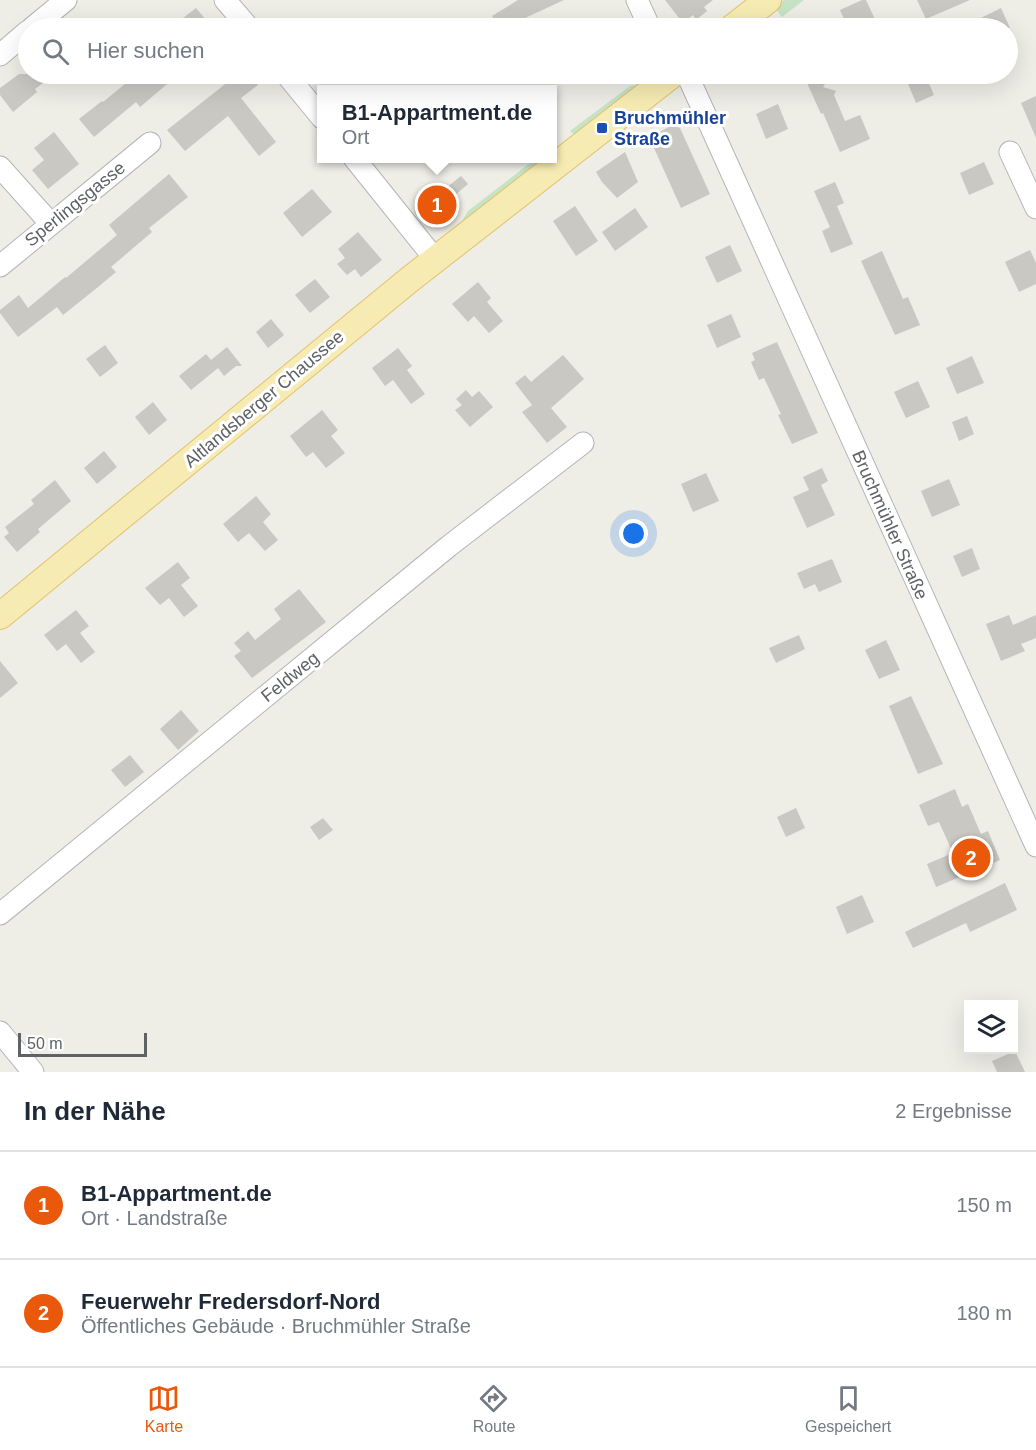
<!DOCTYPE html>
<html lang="de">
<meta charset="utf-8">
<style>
:root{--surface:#fff;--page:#f6f6f7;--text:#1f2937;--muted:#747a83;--line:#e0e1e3;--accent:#ea580c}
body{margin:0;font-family:Arial,sans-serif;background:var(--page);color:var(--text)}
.controls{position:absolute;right:18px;bottom:18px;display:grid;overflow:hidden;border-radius:0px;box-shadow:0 6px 24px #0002}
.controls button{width:54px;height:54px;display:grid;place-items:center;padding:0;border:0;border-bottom:2px solid var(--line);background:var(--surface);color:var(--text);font:30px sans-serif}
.scale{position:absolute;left:18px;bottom:15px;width:129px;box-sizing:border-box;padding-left:6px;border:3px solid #5e6165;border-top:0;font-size:16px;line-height:21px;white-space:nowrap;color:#5e6165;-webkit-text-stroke:4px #fff;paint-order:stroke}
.you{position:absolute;left:634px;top:534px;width:21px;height:21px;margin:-15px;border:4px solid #fff;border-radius:50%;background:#1a73e8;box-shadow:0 0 0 9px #1a73e833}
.badge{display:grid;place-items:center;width:39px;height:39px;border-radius:50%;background:var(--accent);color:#fff;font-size:20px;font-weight:700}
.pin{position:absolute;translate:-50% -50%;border:3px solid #fff;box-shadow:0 2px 6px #0006}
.popup{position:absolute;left:317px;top:85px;width:240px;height:78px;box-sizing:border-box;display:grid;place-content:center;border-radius:0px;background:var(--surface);filter:drop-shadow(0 2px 4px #0005);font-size:20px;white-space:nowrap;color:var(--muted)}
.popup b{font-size:22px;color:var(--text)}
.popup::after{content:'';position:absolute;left:50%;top:100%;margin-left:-12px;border:12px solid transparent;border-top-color:var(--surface)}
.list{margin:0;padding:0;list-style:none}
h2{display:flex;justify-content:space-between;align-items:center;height:78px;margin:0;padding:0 24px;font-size:26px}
h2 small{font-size:20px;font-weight:400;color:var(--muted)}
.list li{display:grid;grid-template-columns:39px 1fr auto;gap:18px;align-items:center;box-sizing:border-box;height:108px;padding:0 24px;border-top:2px solid var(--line)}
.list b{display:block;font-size:22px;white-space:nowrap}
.list p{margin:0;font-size:20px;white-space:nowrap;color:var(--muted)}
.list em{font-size:20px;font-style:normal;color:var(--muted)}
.icon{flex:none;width:33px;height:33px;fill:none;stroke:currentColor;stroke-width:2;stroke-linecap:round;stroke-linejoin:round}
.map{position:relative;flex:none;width:1036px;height:1072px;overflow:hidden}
.search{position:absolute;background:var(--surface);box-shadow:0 6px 24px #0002;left:18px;right:18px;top:18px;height:66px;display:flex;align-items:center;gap:15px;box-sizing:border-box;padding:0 21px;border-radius:33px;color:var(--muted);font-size:22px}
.sheet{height:294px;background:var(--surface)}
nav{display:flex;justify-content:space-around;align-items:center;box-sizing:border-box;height:84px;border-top:2px solid var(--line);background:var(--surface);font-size:16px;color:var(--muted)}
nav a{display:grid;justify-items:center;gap:3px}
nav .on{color:var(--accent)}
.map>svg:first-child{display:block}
.green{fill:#c6e3c6}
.building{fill:#cac8c3}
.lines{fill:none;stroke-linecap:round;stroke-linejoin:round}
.minor-casing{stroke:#b3b6b9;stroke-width:23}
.major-casing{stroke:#e2c26b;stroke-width:28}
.minor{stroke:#fff;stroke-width:21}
.major{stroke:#f6ecb3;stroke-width:26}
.transit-dot{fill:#1a4fb4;stroke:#fff;stroke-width:2}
.labels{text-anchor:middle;stroke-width:6;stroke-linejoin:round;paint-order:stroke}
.transit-label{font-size:18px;font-weight:bold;fill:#164399;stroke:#fff;text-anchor:start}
.street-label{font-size:18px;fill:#5e6165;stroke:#fff}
</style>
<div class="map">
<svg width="1036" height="1072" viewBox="0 0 1036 1072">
<rect width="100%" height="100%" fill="#eeede6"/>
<g class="green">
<path d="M784,0H804L782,17L778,12L776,6Z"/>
<path d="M637,85L640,90L577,137L570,131L630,86Z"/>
<path d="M535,159H551L457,229L468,211Z"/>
</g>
<g class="building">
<path d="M518,0H564L525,18L528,22L517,28H499L492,16Z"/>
<path d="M665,0H713L704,7L707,11L696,20L693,15L683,23Z"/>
<path d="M862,0H866L879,28H848L840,10Z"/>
<path d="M917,0H970L926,19Z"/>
<path d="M196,8L213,28H170Z"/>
<path d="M1001,8L1010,28H984L979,19Z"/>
<path d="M19,74H55L35,89L37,92L13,112L0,95V88Z"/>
<path d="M137,74H179L140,107L136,102L94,137L79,119L102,101L103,102Z"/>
<path d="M238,74H248L258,85L241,98L276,142L259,156L228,116L185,151L167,130Z"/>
<path d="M803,74H831L823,87L836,91L834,95L845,121L860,115L870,139L840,152L823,113L821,114Z"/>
<path d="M917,74H925L934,95L916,103L906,79Z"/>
<path d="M1036,96V138L1021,103Z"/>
<path d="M778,104L788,129L766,139L756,114Z"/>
<path d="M673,125L680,128L710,194L681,208L649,137Z"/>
<path d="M54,132L79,164L48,189L32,170L44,160L34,148Z"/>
<path d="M625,152L638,182L617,198L602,182L596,172Z"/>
<path d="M984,162L994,184L969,195L960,173Z"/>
<path d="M169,174L188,197L149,228L152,232L111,267L116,272L98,287L63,315L57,307L18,337L0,313V310L19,295L28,308L65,277L66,278L117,235L109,225Z"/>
<path d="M461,176L468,184L422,223L415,213Z"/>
<path d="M835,182L844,203L837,206L853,244L831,253L822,231L830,227L814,191Z"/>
<path d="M312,189L332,212L302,237L283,213Z"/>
<path d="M575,206L598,241L576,256L553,221Z"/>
<path d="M635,208L648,227L615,251L602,232Z"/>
<path d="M358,232L382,260L361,277L355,269L347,275L337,264L345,258L338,249Z"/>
<path d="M730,245L742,271L717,283L705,257Z"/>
<path d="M1030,250L1036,263V284L1019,292L1005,262Z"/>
<path d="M882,251L903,299L908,297L920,325L895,335L861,261Z"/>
<path d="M315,279L330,297L310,313L295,295Z"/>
<path d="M478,282L491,298L487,302L503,321L489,333L474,316L468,322L452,304Z"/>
<path d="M731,314L741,337L717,348L707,325Z"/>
<path d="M271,319L284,335L268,348L256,332Z"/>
<path d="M777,342L818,433L792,444L778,415L781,414L764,378L759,380L751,362L755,360L752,353Z"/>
<path d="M105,345L118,363L100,377L86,359Z"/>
<path d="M227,347L242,366H236L224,376L218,368L191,390L179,376L206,354L211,360Z"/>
<path d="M398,348L412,366L407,370L425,394L411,404L393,380L385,386L372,368Z"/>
<path d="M563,355L584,379L551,408L567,427L547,443L522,412L532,405L515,383L525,375L531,382Z"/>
<path d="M972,356L984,383L957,394L946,368Z"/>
<path d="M918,381L930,407L906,418L894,392Z"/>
<path d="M466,390L472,397L479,391L493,407L470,427L455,410L462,405L456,399Z"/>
<path d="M153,402L167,420L149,435L135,417Z"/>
<path d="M322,410L338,430L331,436L345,453L326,468L313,452L306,457L290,436Z"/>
<path d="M967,416L974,434L959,441L952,422Z"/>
<path d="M104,451L117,467L97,484L84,468Z"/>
<path d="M822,468L828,481L821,485L835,515L807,528L793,497L809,490L803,477Z"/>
<path d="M706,473L719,501L693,512L681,484Z"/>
<path d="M949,479L960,505L932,517L921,491Z"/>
<path d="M55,480L71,501L38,529L40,532L17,552L4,537L9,533L5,527L34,504L31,500Z"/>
<path d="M256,496L271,514L263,522L278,540L265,551L249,533L238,542L223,524Z"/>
<path d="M972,548L980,569L962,577L953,556Z"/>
<path d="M832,559L842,582L819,592L815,584L804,589L797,573Z"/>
<path d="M178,562L190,578L181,585L198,606L184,617L169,598L160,605L145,588Z"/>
<path d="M299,589L326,622L252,678L234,656L241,651L234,643L248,631L255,640L281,619L274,609Z"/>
<path d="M76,610L89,626L80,633L95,652L81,663L66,644L57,651L44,635Z"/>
<path d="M1009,615L1013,625L1036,615V638L1021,644L1025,651L1001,661L986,624Z"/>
<path d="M799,635L805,649L776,663L769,648Z"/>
<path d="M886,640L900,670L879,679L865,650Z"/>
<path d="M0,661L18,683L0,698Z"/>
<path d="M911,696L943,764L918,774L889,706Z"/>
<path d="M181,710L199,731L178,750L160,729Z"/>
<path d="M130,755L144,772L125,787L111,770Z"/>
<path d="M955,789L962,807L968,804L981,834L988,831L1000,860L936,887L927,864L953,853L939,822L928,826L919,805Z"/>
<path d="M796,808L805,828L786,837L777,817Z"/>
<path d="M323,818L333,830L319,840L310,827Z"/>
<path d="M1005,883L1017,910L970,932L966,923L913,948L905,932Z"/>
<path d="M862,895L874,922L847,934L836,907Z"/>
<path d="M1015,1051L1025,1072H997L992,1061Z"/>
</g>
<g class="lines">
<g class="minor-casing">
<g id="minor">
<path d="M225,0L249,28"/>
<path d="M637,0L650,28"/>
<path d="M32,28L66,0"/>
<path d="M0,55L28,31"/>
<path d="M286,74L322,118"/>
<path d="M685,74L690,81L1036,846"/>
<path d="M1010,152L1036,208"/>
<path d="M354,158L435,259"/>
<path d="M0,167L51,224"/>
<path d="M0,266L150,143"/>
<path d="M0,914L449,546L583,443"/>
<path d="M0,1032L33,1072"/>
</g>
</g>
<g class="major-casing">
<g id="major">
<path d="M732,28L768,0"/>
<path d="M0,616L409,280L673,74"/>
</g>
</g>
<use href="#minor" class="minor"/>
<use href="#major" class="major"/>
</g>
<rect class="transit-dot" x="596" y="122" width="12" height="12" rx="3"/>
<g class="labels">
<g class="transit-label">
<text x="614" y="124">Bruchmühler<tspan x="614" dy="21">Straße</tspan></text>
</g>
<g class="street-label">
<text transform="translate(75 204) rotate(-39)" y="6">Sperlingsgasse</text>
<text transform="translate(264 399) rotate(-40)" y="6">Altlandsberger Chaussee</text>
<text transform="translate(890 525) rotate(66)" y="6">Bruchmühler Straße</text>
<text transform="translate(290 677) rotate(-39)" y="6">Feldweg</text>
</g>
</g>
</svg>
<div class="controls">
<button><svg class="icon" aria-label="layers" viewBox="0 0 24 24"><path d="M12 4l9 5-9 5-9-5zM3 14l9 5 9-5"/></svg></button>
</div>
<div class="scale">50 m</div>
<div class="you"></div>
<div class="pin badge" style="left:437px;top:205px">1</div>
<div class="popup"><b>B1-Appartment.de</b>Ort</div>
<div class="pin badge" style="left:971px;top:858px">2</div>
<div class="search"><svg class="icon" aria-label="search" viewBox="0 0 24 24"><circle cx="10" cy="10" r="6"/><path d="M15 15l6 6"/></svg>Hier suchen</div>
</div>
<section class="sheet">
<h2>In der Nähe<small>2 Ergebnisse</small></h2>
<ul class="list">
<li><span class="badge">1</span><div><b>B1-Appartment.de</b><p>Ort · Landstraße</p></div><em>150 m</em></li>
<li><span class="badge">2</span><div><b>Feuerwehr Fredersdorf-Nord</b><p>Öffentliches Gebäude · Bruchmühler Straße</p></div><em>180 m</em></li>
</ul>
</section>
<nav>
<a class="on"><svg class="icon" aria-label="map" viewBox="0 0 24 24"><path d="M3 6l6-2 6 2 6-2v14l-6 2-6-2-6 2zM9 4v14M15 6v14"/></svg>Karte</a>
<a><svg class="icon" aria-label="directions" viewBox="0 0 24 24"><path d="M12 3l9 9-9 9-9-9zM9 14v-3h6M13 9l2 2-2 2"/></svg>Route</a>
<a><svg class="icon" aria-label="saved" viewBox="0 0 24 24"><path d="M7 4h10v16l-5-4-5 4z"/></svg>Gespeichert</a>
</nav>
